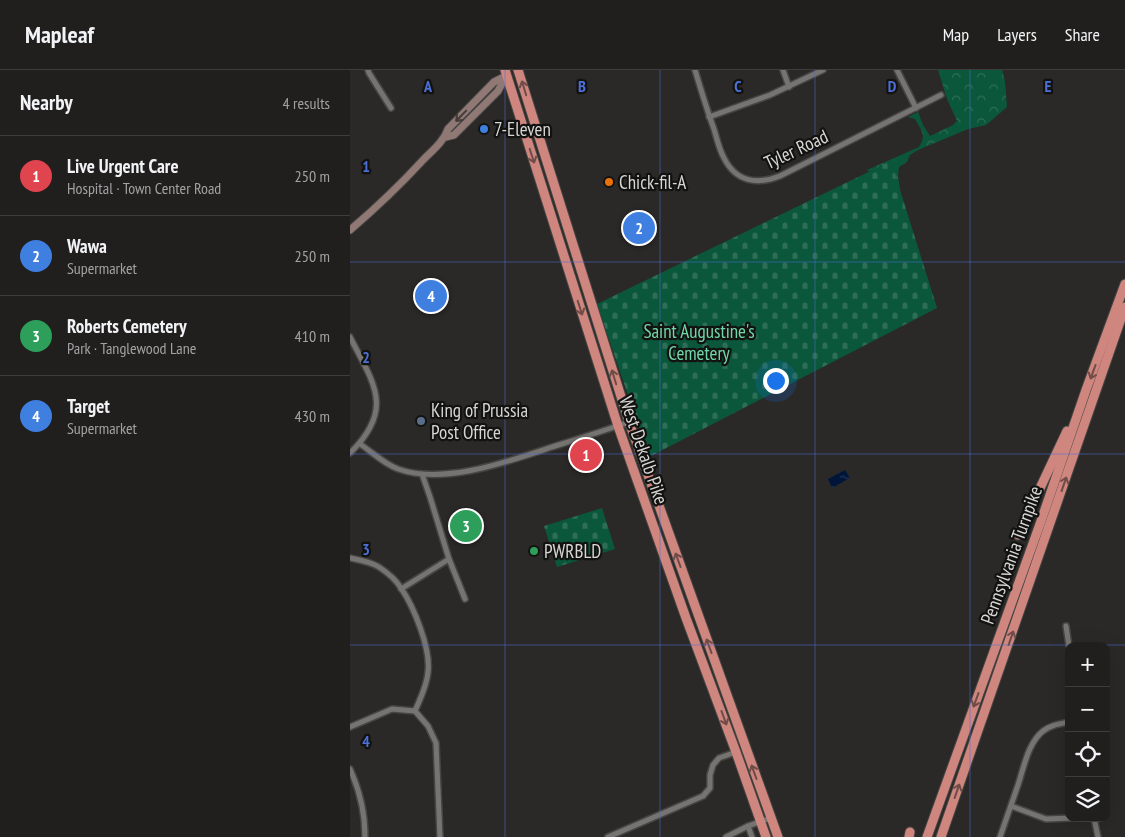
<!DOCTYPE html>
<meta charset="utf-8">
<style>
:root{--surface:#201f1d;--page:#2d2c2a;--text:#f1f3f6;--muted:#a2a2a4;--line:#3d3d3b;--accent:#37d4a6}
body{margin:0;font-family:"PT Sans Narrow",sans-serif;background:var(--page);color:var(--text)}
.controls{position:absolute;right:15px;bottom:15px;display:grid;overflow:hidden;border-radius:10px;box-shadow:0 5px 20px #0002}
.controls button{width:45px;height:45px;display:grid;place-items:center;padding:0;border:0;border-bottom:1px solid var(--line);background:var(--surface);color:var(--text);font:25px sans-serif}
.you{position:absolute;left:425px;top:310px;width:18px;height:18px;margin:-12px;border:4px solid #fff;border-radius:50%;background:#1a73e8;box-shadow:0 0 0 8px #1a73e833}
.badge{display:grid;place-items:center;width:32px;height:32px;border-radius:50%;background:var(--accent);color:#fff;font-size:16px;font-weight:700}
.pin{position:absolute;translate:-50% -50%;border:2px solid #fff;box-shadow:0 1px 5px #0006}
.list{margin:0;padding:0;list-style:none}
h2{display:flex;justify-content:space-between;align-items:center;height:65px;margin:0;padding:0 20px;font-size:21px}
h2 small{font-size:16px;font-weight:400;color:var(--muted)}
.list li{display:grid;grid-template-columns:32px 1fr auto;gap:15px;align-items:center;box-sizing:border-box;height:80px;padding:0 20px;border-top:1px solid var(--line)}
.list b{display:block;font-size:19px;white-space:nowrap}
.list p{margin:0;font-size:16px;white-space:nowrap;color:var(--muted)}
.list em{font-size:16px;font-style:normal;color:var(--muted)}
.icon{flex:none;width:28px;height:28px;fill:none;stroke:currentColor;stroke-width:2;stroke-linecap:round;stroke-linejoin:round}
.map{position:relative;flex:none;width:775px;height:767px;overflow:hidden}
header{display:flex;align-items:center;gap:30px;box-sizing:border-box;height:70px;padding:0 25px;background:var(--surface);border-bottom:1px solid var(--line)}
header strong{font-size:24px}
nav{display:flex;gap:28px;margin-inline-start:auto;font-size:18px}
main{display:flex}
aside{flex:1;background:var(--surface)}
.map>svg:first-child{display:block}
.forest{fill:url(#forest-crowns)}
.cemetery{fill:url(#cemetery-stones)}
.water{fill:url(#water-ripples)}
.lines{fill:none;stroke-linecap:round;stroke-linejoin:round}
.street-casing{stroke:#464543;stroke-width:8}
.secondary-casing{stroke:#464543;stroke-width:9}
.highway-casing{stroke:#464543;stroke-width:11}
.street{stroke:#757471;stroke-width:5}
.secondary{stroke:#907975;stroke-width:7}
.highway{stroke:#cf867f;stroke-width:9}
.oneway{stroke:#704c48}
.oneway2{stroke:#443b39}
.grid{fill:none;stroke:#4c70d7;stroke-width:1;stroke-opacity:0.55}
.shop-dot{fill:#3f7fe0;stroke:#121211;stroke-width:2}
.food-dot{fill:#e8710a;stroke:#121211;stroke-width:2}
.service-dot{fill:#5c6f8a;stroke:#121211;stroke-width:2}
.leisure-dot{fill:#2e9e5b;stroke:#121211;stroke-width:2}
.labels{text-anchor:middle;stroke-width:4.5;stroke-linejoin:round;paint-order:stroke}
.poi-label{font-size:19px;fill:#d7d6d5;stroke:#121211;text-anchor:start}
.street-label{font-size:19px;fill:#d7d6d5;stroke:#121211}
.park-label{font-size:19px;fill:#70d8a8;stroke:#121211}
.grid-label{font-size:16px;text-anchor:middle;font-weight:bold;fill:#4c70d7;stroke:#121211;stroke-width:4.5;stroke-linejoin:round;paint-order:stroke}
</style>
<header>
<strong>Mapleaf</strong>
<nav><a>Map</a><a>Layers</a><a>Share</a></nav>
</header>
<main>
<aside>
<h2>Nearby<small>4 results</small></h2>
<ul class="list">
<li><span class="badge" style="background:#e0444e">1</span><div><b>Live Urgent Care</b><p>Hospital · Town Center Road</p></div><em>250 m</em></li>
<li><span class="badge" style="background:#3f7fe0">2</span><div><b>Wawa</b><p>Supermarket</p></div><em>250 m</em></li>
<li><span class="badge" style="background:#2e9e5b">3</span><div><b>Roberts Cemetery</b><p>Park · Tanglewood Lane</p></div><em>410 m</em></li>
<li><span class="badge" style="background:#3f7fe0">4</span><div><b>Target</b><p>Supermarket</p></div><em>430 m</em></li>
</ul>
</aside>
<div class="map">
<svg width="775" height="767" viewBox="0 0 775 767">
<defs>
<pattern id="forest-crowns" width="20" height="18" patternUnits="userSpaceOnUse" patternTransform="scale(1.25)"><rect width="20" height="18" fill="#0b573b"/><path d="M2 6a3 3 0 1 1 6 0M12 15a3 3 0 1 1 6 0" fill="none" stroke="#2e6e56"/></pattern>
<pattern id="cemetery-stones" width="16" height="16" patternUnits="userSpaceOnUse" patternTransform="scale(1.25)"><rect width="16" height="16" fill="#0b573b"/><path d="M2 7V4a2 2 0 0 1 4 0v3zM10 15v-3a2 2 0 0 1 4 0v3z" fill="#2e6e56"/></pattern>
<pattern id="water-ripples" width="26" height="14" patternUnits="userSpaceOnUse" patternTransform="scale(1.25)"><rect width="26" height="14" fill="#001638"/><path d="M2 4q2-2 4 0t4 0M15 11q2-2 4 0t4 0" fill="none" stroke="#243754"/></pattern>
</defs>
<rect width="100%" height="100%" fill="#2a2927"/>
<path class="forest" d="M588,0H652L655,11L657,37L636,55L618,59L568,80L560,85L557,92L549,97L548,106L550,120L517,100L569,77C577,65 571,60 565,49L558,47L568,42L573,55L580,66L603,55L607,51L597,29Z"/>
<g class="cemetery">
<path d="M541,91L587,238L299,387L247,234Z"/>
<path d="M252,438L265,479L207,497L194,456Z"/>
</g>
<path class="water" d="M495,400L500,408L482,418L478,409Z"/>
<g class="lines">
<g class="street-casing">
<g id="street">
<path d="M18,0L19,3L41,38"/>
<path d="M345,0C351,20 357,40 364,59C367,69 369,79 374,88C386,112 407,115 430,106L591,25"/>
<path d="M433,0L439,17"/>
<path d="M547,0L566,38"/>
<path d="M359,47L420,25L473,0"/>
<path d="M0,267C24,314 45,339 0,383"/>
<path d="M10,374C22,382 34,394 48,399C94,415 157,392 202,377C228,369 253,361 279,352"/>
<path d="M0,488C10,490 21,492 29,497C38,503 46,510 51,518C64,537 81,579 78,602C77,616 70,629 65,641"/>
<path d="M99,489L115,529"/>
<path d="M51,519L99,489L80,427L72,404"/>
<path d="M716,556L719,576"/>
<path d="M0,657L42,639L65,641L78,656L86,673L90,767"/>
<path d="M0,699C10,721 15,743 15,767"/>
<path d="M661,736L696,749L722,748"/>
<path d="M744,748L748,767"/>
<path d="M398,756L402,767"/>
<path d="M258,767L353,726L360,718V705L363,695L369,688L386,682"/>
<path d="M376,767L398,756L421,748"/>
<path d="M650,767C656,750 662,732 668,715C674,697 678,673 693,661C701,655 709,654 719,652"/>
</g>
</g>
<g class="secondary-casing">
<g id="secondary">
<path d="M96,67L104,65L148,21L156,6"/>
<path d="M0,160C26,138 51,114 74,89C83,80 94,71 98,59L144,12L156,6"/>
</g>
</g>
<g class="highway-casing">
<g id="highway">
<path d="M155,0L268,356L336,548L386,682L416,767"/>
<path d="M168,0L279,352L428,767"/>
<path d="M668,465L717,361"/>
<path d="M559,767L560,762"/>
<path d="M577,767L690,454L736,320L775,214"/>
<path d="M591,767L775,237"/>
</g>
</g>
<use href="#street" class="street"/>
<use href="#secondary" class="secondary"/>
<use href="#highway" class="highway"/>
</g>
<defs><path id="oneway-shaft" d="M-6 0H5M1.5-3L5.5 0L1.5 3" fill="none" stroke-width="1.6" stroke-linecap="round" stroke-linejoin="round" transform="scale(1.25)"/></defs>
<g class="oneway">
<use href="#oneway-shaft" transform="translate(174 18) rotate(-107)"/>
<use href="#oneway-shaft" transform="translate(182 86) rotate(72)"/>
<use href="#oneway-shaft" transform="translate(230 238) rotate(72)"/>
<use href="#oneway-shaft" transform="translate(743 302) rotate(110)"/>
<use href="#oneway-shaft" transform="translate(264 307) rotate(-107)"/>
<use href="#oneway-shaft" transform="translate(714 414) rotate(-71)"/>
<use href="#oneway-shaft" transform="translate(328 490) rotate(-110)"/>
<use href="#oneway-shaft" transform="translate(661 568) rotate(-71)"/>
<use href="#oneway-shaft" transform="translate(359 576) rotate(-110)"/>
<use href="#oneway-shaft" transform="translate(626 630) rotate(110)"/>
<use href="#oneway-shaft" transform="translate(374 648) rotate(70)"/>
<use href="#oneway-shaft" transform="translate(404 702) rotate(-110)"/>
<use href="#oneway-shaft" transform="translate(607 721) rotate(-71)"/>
</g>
<use class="oneway2" href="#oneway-shaft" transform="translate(111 46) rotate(134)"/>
<path class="grid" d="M155,0V767M310,0V767M465,0V767M620,0V767M0,192H775M0,384H775M0,575H775"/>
<circle class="shop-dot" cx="134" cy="59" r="5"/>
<circle class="food-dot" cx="259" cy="112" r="5"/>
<circle class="service-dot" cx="71" cy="351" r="5"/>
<circle class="leisure-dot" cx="184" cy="481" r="5"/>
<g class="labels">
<g class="poi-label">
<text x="144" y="66">7-Eleven</text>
<text x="269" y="119">Chick-fil-A</text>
<text x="81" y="347">King of Prussia<tspan x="81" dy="22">Post Office</tspan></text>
<text x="194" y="488">PWRBLD</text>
</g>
<g class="street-label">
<text transform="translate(446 79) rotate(-25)" y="7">Tyler Road</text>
<text transform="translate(294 380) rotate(71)" y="7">West Dekalb Pike</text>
<text transform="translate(661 485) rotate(-70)" y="7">Pennsylvania Turnpike</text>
</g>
<g class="park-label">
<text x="349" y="268">Saint Augustine's<tspan x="349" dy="22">Cemetery</tspan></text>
</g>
</g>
<g class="grid-label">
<text x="78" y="22">A</text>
<text x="232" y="22">B</text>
<text x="388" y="22">C</text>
<text x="542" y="22">D</text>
<text x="698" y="22">E</text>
<text x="16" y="102">1</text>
<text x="16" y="293">2</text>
<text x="16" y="485">3</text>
<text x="16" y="677">4</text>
</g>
</svg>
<div class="controls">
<button>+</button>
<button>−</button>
<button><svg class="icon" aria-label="locate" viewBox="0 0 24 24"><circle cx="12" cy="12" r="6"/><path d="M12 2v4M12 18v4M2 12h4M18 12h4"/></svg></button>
<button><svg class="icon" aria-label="layers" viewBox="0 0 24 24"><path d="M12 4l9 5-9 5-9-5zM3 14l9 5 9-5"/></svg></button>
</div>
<div class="you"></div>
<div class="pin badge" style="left:236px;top:385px;background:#e0444e">1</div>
<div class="pin badge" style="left:289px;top:158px;background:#3f7fe0">2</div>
<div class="pin badge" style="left:116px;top:456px;background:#2e9e5b">3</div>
<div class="pin badge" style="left:81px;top:226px;background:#3f7fe0">4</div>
</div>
</main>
